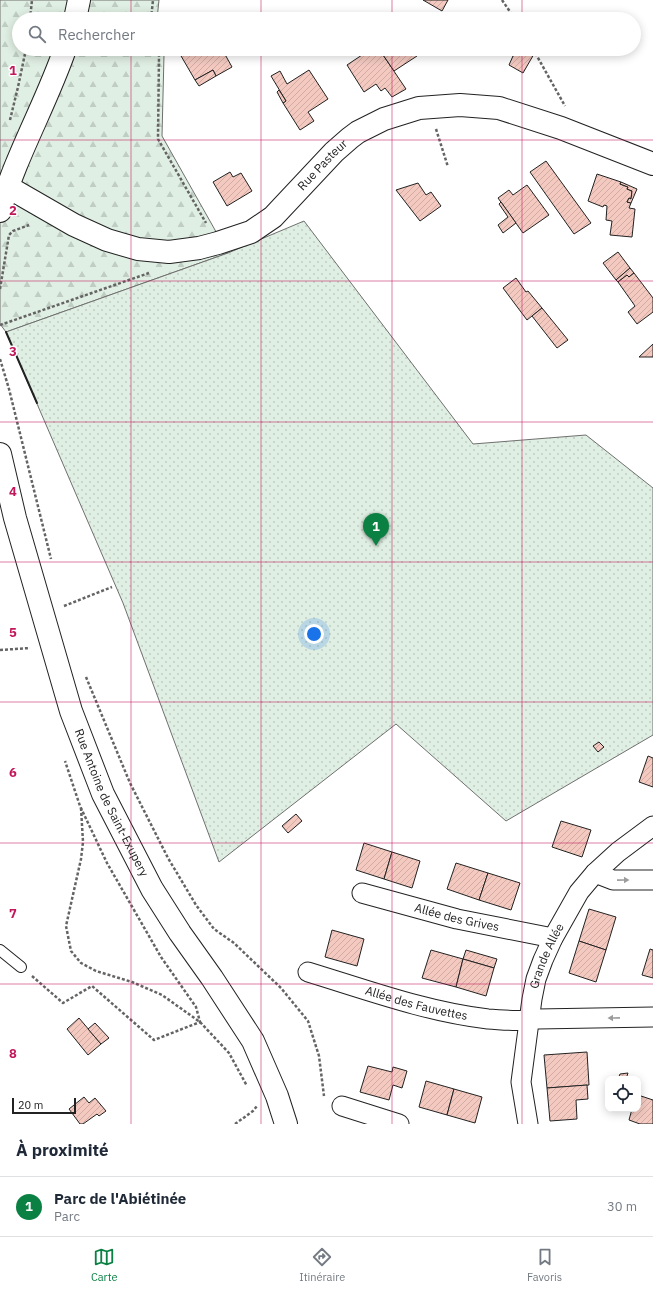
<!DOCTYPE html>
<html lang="fr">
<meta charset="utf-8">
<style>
:root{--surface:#fff;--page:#f2f2f3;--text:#1f2937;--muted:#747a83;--line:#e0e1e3;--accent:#0b8043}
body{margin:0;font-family:"IBM Plex Sans",sans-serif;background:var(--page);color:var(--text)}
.controls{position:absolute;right:12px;bottom:12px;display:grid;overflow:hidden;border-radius:8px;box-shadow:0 2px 10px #0003}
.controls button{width:36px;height:36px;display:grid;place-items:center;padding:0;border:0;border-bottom:1px solid var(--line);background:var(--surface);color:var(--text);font:20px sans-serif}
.scale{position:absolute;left:12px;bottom:10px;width:64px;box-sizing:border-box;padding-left:4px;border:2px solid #222;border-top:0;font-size:11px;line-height:14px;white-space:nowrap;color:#222;-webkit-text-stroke:3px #fff;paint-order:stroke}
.you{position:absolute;left:314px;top:634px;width:14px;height:14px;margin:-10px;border:3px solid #fff;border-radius:50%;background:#1a73e8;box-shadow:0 0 0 6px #1a73e833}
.badge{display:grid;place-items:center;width:26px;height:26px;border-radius:50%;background:var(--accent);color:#fff;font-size:13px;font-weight:700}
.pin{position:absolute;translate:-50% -33px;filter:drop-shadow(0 1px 2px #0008)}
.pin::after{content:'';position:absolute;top:21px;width:14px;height:12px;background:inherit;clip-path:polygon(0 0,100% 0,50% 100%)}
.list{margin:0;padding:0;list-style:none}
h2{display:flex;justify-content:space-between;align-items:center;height:52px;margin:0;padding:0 16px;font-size:17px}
h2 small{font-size:13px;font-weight:400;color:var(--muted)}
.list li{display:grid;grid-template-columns:26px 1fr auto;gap:12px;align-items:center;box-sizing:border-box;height:60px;padding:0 16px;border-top:1px solid var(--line)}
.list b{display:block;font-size:15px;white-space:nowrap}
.list p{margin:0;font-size:13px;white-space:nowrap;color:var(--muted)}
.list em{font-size:13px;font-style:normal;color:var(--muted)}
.icon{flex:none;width:22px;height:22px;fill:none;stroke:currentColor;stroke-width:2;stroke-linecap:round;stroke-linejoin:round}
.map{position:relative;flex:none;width:653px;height:1124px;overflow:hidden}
.search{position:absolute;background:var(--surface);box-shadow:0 2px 10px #0003;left:12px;right:12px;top:12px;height:44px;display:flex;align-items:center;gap:10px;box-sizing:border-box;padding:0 14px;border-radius:22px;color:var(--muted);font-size:15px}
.sheet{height:112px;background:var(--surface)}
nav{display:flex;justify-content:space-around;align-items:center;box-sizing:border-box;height:56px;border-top:1px solid var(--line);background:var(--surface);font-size:11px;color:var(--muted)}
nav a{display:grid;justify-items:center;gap:2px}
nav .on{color:var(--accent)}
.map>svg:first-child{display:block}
.forest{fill:url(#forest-firs);stroke:#6f6f6f}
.garden{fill:url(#garden-dots);stroke:#6f6f6f}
.building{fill:url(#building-hatch);stroke:#222}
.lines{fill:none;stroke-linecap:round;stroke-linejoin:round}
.lane-casing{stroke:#222;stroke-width:12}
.street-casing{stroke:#222;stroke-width:21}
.secondary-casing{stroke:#222;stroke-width:24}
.path{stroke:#646464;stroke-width:2.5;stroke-dasharray:3 2;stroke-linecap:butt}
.lane{stroke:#fff;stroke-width:10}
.street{stroke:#fff;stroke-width:19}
.secondary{stroke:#fff;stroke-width:22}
.wall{stroke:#222;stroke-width:2}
.oneway{fill:#9c9c9c}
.grid{fill:none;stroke:#c2185b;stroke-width:1;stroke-opacity:0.55}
.labels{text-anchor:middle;stroke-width:3;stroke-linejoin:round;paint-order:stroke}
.street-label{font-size:12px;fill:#222;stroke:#fff}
.grid-label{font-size:13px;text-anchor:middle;font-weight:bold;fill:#c2185b;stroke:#fff;stroke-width:3;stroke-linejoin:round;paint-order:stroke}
</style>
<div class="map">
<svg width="653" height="1124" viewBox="0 0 653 1124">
<defs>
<pattern id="forest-firs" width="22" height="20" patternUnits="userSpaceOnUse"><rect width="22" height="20" fill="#e0efe3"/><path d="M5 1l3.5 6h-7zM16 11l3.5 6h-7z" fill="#c0cdc2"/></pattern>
<pattern id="garden-dots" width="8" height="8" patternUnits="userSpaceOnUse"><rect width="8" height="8" fill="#e0efe3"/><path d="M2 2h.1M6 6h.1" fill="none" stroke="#c0cdc2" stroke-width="1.8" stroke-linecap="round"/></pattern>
<pattern id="building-hatch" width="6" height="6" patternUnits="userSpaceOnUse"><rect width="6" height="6" fill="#f3c9c0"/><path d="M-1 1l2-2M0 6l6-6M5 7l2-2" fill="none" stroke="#d0aca5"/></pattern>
</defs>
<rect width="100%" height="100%" fill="#fff"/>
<path class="forest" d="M0,0H159L157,19H19V49H162L164,55L162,136L228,253L6,332L0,324Z"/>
<path class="garden" d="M304,221L473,444L586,435L653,488V735L506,821L396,724L219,862L123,603L6,332L228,253Z"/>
<g class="building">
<path d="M423,0H448L442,11Z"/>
<path d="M490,15L498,19H488Z"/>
<path d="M177,49H222L232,67L216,76L213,70L195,80Z"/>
<path d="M371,49H379L406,89L392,97L385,88L381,91L376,84L364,92L347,65Z"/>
<path d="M379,49H412L417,56L394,71Z"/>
<path d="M501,49H531L534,54L523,73L509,65L513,56Z"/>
<path d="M213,70L216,76L199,86L195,80Z"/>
<path d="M309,70L328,99L308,112L314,121L300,130L283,103L286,101L271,76L280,71L287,84Z"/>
<path d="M279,90L286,101L283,103L277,92Z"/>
<path d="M546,161L591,223L574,234L530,172Z"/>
<path d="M230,172L233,177L241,173L252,191L227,206L213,182Z"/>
<path d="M597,174L621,182L620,184L628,187L627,189L632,191L631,199L629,198L627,202L631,203L629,208L635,209L632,237L610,235L612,221L606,220L607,206L604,205L603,207L588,201Z"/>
<path d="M621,182L637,189L631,203L627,202L629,198L631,199L632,191L627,189L628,187L620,184Z"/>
<path d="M418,183L426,195L431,192L441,206L420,221L396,190Z"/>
<path d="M527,185L549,215L523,233L498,198L509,190L513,195Z"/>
<path d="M501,202L516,223L503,233L498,225L508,217L499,204Z"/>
<path d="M618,252L630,268L616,280L603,263Z"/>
<path d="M630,268L634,273L629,277L627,275L618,282L616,280Z"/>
<path d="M634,273L653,298V312L637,324L628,312L635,306L618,282L627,275L629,277Z"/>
<path d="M516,278L526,292L528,291L542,308L527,320L503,288Z"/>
<path d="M542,308L568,340L557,348L532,316Z"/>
<path d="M653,344V357H639Z"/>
<path d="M599,742L604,747L598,752L593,746Z"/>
<path d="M648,756L653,758V787L639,782Z"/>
<path d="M296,814L302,821L288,833L282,826Z"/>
<path d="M561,821L591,830L582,857L552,847Z"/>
<path d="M364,843L392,852L384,879L356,870Z"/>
<path d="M392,852L420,861L412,888L384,879Z"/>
<path d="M456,863L488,873L479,900L447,889Z"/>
<path d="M488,873L520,883L511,910L479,900Z"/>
<path d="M589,909L616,917L606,950L579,941Z"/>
<path d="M332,930L364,939L357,966L325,957Z"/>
<path d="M579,941L606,950L596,982L569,973Z"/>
<path d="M650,949L653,950V978L642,975Z"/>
<path d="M431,950L463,959L456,987L422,978Z"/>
<path d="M466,950L497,959L494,968L463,959Z"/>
<path d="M463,959L494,968L486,996L456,987Z"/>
<path d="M79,1018L101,1044L88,1055L67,1029Z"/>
<path d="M95,1023L109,1038L101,1044L88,1029Z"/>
<path d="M587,1052L589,1085L547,1088L544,1055Z"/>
<path d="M368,1066L392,1072L393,1067L407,1071L402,1088L393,1085L389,1100L360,1092Z"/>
<path d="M628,1073L626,1079H618L620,1074Z"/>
<path d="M426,1081L454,1089L447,1115L419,1107Z"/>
<path d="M587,1085L588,1099L576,1100L577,1119L550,1121L547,1088Z"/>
<path d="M454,1089L482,1097L475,1123L447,1115Z"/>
<path d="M638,1095L653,1100V1124H640L629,1120L632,1109H638Z"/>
<path d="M84,1097L89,1103L95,1098L106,1111L99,1116L97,1114L83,1124H80L69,1109Z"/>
</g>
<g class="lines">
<g class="lane-casing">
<path id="lane" d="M0,950L21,967"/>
</g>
<g class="street-casing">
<g id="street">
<path d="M595,873L613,880H653"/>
<path id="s1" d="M362,893L457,919L553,938"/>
<path id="s2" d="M308,972C367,990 427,1012 488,1019C506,1020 520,1022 537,1019L653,1017"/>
<path d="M342,1106L399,1124"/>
<path id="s3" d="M528,1124L521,1082L532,999L536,979L543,960L553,938L579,892L595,873L618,852L653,826"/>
</g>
</g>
<g class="secondary-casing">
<g id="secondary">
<path d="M75,19L79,0"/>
<path id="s4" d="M8,187L74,225L107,240L138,249L169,252L199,248L218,243L251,232L273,217L334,152L350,138L358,132L384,119L419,108L460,105L499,108L561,128L653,164"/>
<path d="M0,211C16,155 46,104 65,49"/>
<path id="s5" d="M0,454L15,518L71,711L103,794L152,889L180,933L212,978L253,1041L277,1096L286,1124"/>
</g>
</g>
<g class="path">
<path d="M502,0L515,19"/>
<path d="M30,19L32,0"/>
<path d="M151,19L153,0"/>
<path d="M157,49L159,56L158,139L206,223"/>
<path d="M533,49L565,106"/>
<path d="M10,120L18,87L26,49"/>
<path d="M436,129L448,167"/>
<path d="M0,289L9,235L13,231L29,225"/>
<path d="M0,325L149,273"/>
<path d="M0,359L9,389L51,559"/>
<path d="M64,606L112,587"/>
<path d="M0,650L30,648"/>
<path d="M86,677L130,783L168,858L196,905L214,929L234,943L281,988L308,1021L319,1056L324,1096"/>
<path d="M81,808L83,842L81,859L66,926L71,951L81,963L96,971L132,982L162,995L200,1022L229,1053L247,1086"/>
<path d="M32,976L63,1003L92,986L154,1040L200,1022L196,1007L161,957L107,863L80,806L65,761"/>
<path d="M235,1124L253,1111L257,1106"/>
</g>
<use href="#lane" class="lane"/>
<use href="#street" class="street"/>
<use href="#secondary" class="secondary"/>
<path class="wall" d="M6,332L37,403"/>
</g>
<defs><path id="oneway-solid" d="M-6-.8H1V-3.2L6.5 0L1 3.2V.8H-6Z"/></defs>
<g class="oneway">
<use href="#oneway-solid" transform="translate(623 880) rotate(-1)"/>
<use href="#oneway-solid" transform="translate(614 1018) rotate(179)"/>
</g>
<path class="grid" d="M131,0V19M261,0V19M392,0V19M522,0V19M131,49V1124M261,49V1124M392,49V1124M522,49V1124M0,140H653M0,281H653M0,422H653M0,562H653M0,702H653M0,843H653M0,984H653"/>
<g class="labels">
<g class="street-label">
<text dy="4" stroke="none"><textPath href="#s4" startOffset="359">Rue Pasteur</textPath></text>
<text dy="4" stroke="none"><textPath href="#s5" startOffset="367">Rue Antoine de Saint-Exupery</textPath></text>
<text dy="4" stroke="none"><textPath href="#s1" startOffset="98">Allée des Grives</textPath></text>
<text dy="4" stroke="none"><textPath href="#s3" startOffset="172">Grande Allée</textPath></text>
<text dy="4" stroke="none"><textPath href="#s2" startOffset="113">Allée des Fauvettes</textPath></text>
</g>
</g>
<g class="grid-label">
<text x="13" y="75">1</text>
<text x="13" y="215">2</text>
<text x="13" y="356">3</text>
<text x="13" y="496">4</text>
<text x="13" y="637">5</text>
<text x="13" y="777">6</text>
<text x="13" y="918">7</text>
<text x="13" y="1058">8</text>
</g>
</svg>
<div class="controls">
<button><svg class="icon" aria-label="locate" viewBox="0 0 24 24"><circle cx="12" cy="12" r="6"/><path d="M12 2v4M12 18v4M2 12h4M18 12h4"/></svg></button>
</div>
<div class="scale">20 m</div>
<div class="you"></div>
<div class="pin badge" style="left:376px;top:546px">1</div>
<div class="search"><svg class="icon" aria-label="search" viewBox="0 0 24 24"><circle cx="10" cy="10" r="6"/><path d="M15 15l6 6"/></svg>Rechercher</div>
</div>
<section class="sheet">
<h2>À proximité<small></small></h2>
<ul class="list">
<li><span class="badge">1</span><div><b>Parc de l'Abiétinée</b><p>Parc</p></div><em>30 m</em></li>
</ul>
</section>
<nav>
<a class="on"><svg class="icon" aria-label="map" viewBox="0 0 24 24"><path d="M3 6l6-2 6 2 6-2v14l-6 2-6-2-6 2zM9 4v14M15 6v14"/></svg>Carte</a>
<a><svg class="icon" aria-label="directions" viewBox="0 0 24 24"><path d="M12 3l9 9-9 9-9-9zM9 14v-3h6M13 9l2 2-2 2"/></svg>Itinéraire</a>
<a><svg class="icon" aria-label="saved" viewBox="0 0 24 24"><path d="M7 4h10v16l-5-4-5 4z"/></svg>Favoris</a>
</nav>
